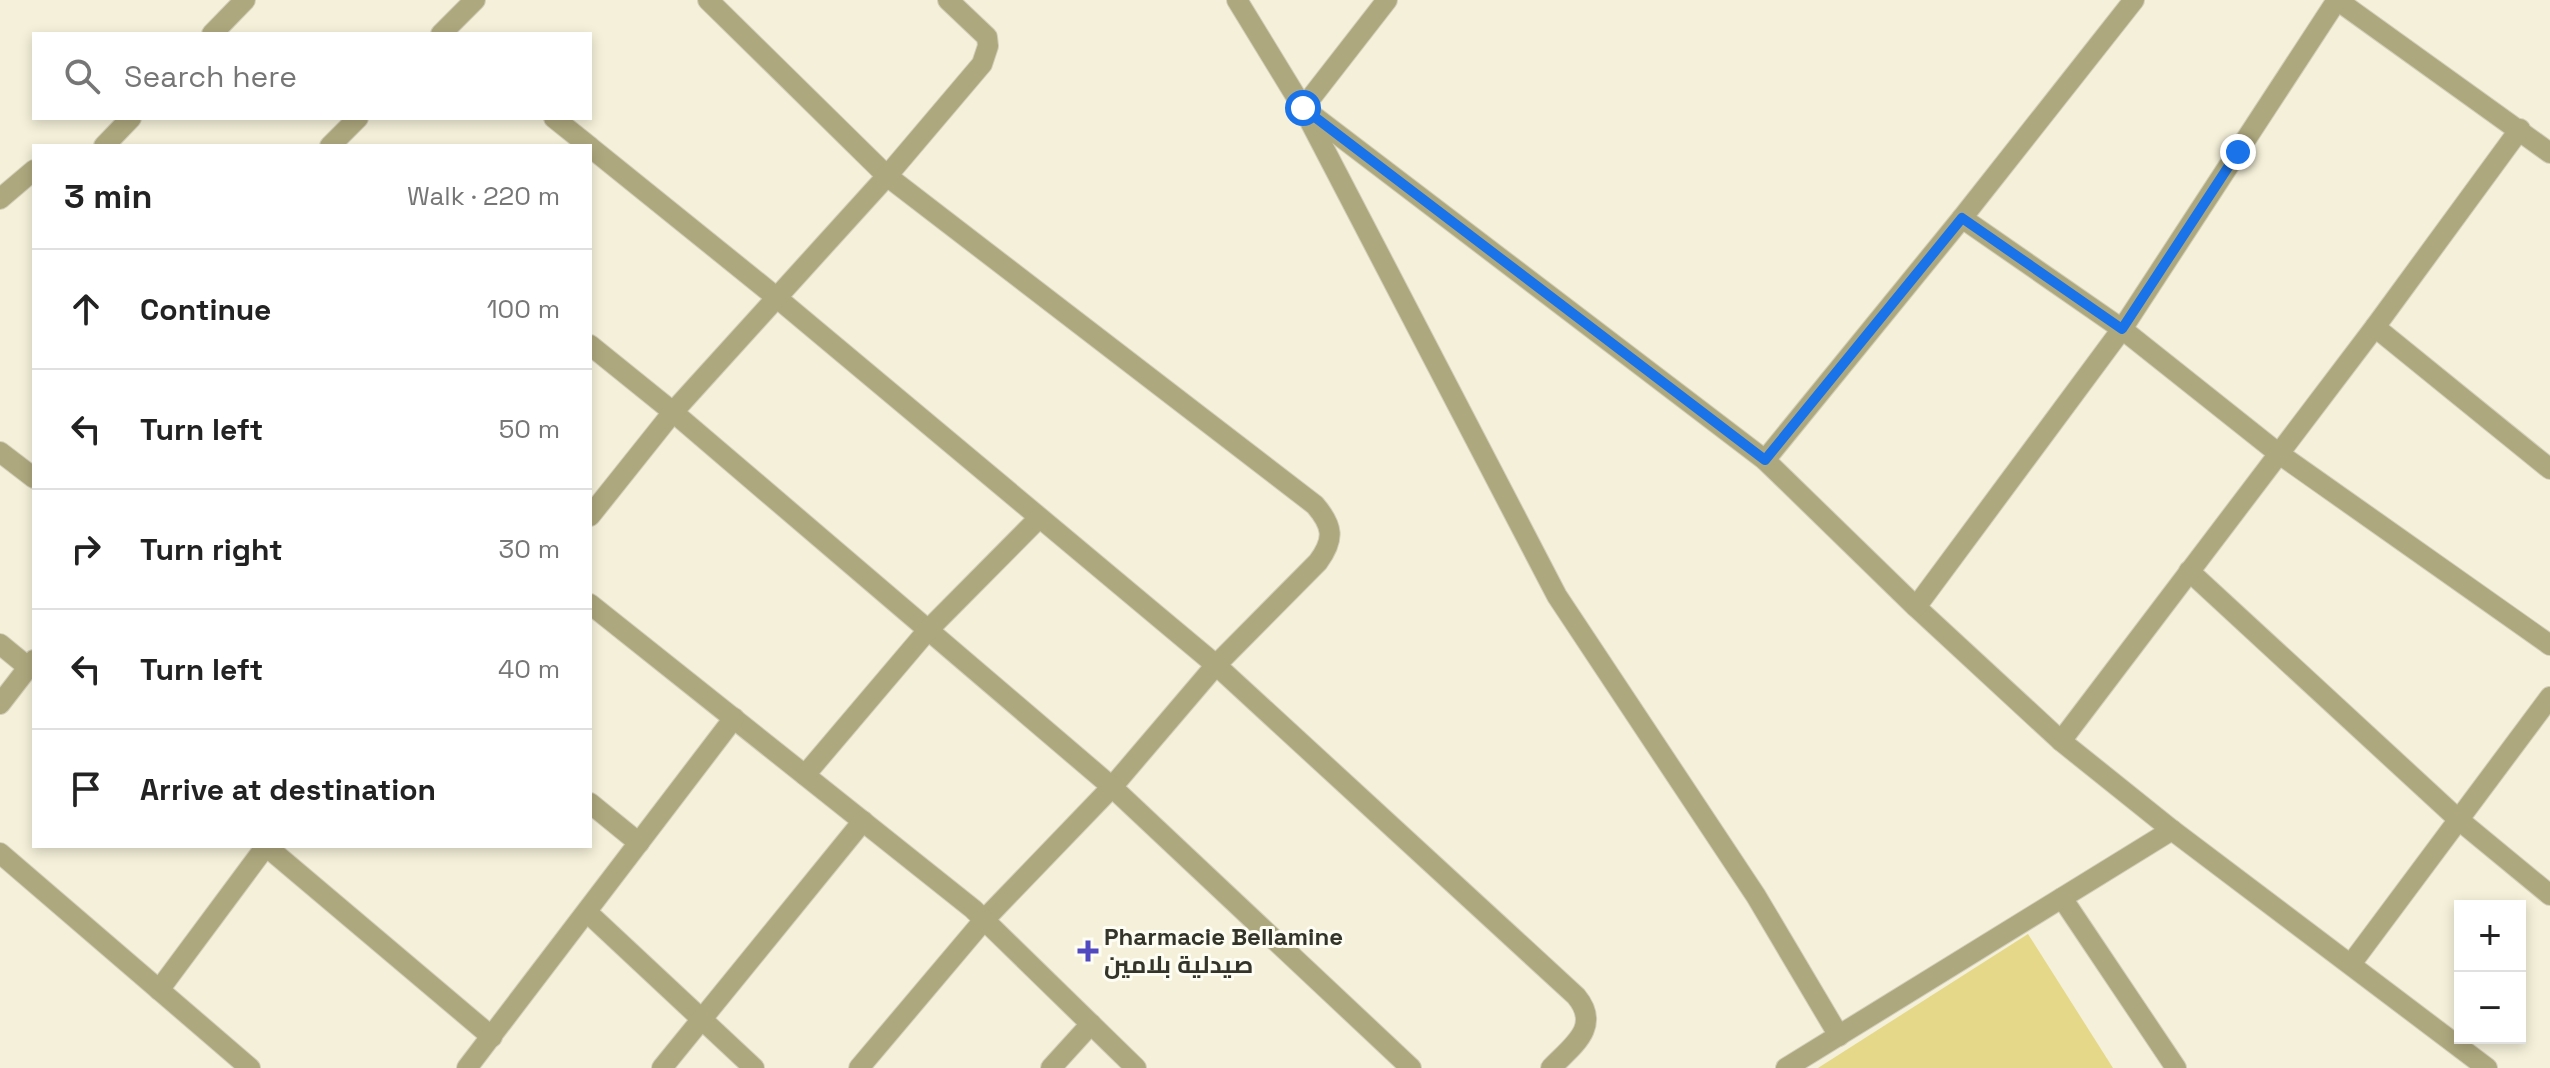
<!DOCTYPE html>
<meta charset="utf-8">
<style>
:root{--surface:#fff;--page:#f2f2f2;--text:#222;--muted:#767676;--line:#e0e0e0}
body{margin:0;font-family:"Space Grotesk",Cairo,sans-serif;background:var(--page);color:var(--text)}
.controls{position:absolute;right:24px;bottom:24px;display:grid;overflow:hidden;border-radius:0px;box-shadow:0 4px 12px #0003}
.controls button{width:72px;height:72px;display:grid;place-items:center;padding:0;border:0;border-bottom:2px solid var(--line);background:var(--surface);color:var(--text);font:40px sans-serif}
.stop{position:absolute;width:24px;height:24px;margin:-18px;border:6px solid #1a73e8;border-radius:50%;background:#fff}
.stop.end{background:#1a73e8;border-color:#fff;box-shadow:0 2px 8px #0008}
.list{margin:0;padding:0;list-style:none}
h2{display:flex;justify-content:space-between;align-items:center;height:104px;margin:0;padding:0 32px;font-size:34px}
h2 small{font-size:26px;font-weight:400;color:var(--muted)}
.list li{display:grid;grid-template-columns:52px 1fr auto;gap:24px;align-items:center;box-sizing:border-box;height:120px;padding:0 32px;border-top:2px solid var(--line)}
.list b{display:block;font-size:30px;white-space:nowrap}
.list em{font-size:26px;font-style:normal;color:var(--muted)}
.icon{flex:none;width:44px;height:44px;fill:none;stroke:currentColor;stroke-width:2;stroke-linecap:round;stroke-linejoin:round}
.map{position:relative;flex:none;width:2550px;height:1068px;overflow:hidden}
.search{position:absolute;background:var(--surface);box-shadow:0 4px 12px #0003;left:32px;top:32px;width:560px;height:88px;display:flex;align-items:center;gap:20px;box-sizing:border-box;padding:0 28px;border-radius:0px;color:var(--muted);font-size:30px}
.panel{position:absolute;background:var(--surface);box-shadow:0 4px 12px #0003;left:32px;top:144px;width:560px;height:704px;border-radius:0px}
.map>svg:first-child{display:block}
.green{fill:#e5d888}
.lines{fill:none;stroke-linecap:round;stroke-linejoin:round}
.minor-casing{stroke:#d2ceba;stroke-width:22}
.minor{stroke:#aea87e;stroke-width:20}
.route{stroke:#1a73e8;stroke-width:10}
.poi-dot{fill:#5149c0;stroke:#fefdf4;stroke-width:3}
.labels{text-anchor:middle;stroke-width:6;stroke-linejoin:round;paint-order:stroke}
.poi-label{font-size:24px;font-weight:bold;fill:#35342b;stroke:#fefdf4;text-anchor:start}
</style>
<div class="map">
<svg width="2550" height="1068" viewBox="0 0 2550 1068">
<rect width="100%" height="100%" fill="#f4f0d9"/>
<path class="green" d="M2028,934L2113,1068H1818Z"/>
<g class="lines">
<g class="minor-casing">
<g id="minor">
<path d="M708,0L887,176L1315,505C1333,526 1335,539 1318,562L1216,665L1112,787L984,920L859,1068"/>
<path d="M1237,0L1303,108L1557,596L1756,896L1839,1036"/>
<path d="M1387,0L1303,108L1765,460L1916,607L2061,741L2172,830L2487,1068"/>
<path d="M2337,0L2550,153"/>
<path d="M212,34L245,0"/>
<path d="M441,34L475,0"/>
<path d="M554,118L589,146"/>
<path d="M104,146L131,118"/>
<path d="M330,146L358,118"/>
<path d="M590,147L776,297L1216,665L1576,996C1602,1027 1572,1046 1551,1068"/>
<path d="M0,199L34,170"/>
<path d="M1962,218L2122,329L2278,453L2550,645"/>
<path d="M2375,327L2550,469"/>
<path d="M590,345L673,412L1112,787L1411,1068"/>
<path d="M0,452L34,478"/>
<path d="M1765,460L1962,218L2134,0"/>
<path d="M590,516L673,412L887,176L982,64L988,46L987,37L948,0"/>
<path d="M2189,571L2459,820L2550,895"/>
<path d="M590,604L973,909L1136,1068"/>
<path d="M1916,607L2122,329L2337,0"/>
<path d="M0,644L28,667"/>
<path d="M0,704L34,660"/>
<path d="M2061,741L2375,327L2520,129"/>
<path d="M805,775L928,630L1039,518"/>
<path d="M590,803L639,843"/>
<path d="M266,846L492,1037"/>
<path d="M0,853L250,1068"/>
<path d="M2062,898L2176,1068"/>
<path d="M587,912L754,1068"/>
<path d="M2351,964L2550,697"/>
<path d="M159,990L266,846"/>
<path d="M467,1068L734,718"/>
<path d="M662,1068L863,821"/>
<path d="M1051,1068L1091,1024"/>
<path d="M1786,1068L2172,830"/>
</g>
</g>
<use href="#minor" class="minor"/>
</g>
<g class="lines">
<path class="route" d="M1303,108L1765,460L1962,218L2122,329L2238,152"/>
</g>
<path class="poi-dot" d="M1084 939h8v8h8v8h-8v8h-8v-8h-8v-8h8z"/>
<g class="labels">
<g class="poi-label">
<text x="1104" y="945">Pharmacie Bellamine<tspan x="1104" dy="28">صيدلية بلامين</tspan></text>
</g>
</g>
</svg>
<div class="controls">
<button>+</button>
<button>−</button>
</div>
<div class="stop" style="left:1303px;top:108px"></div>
<div class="stop end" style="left:2238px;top:152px"></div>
<div class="search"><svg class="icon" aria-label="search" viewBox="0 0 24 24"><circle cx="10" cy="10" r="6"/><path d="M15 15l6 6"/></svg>Search here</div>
<section class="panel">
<h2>3 min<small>Walk · 220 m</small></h2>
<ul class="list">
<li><svg class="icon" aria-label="ahead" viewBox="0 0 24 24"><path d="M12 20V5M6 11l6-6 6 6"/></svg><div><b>Continue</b></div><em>100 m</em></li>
<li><svg class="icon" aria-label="left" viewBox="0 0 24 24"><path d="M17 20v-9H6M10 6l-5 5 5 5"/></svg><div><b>Turn left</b></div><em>50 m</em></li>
<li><svg class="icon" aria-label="right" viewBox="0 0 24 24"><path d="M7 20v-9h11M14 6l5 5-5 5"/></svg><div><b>Turn right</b></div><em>30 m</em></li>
<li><svg class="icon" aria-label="left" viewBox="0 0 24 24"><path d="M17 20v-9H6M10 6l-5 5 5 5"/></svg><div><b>Turn left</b></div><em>40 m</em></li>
<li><svg class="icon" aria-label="arrive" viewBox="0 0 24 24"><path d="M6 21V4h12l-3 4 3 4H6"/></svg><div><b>Arrive at destination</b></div></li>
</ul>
</section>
</div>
